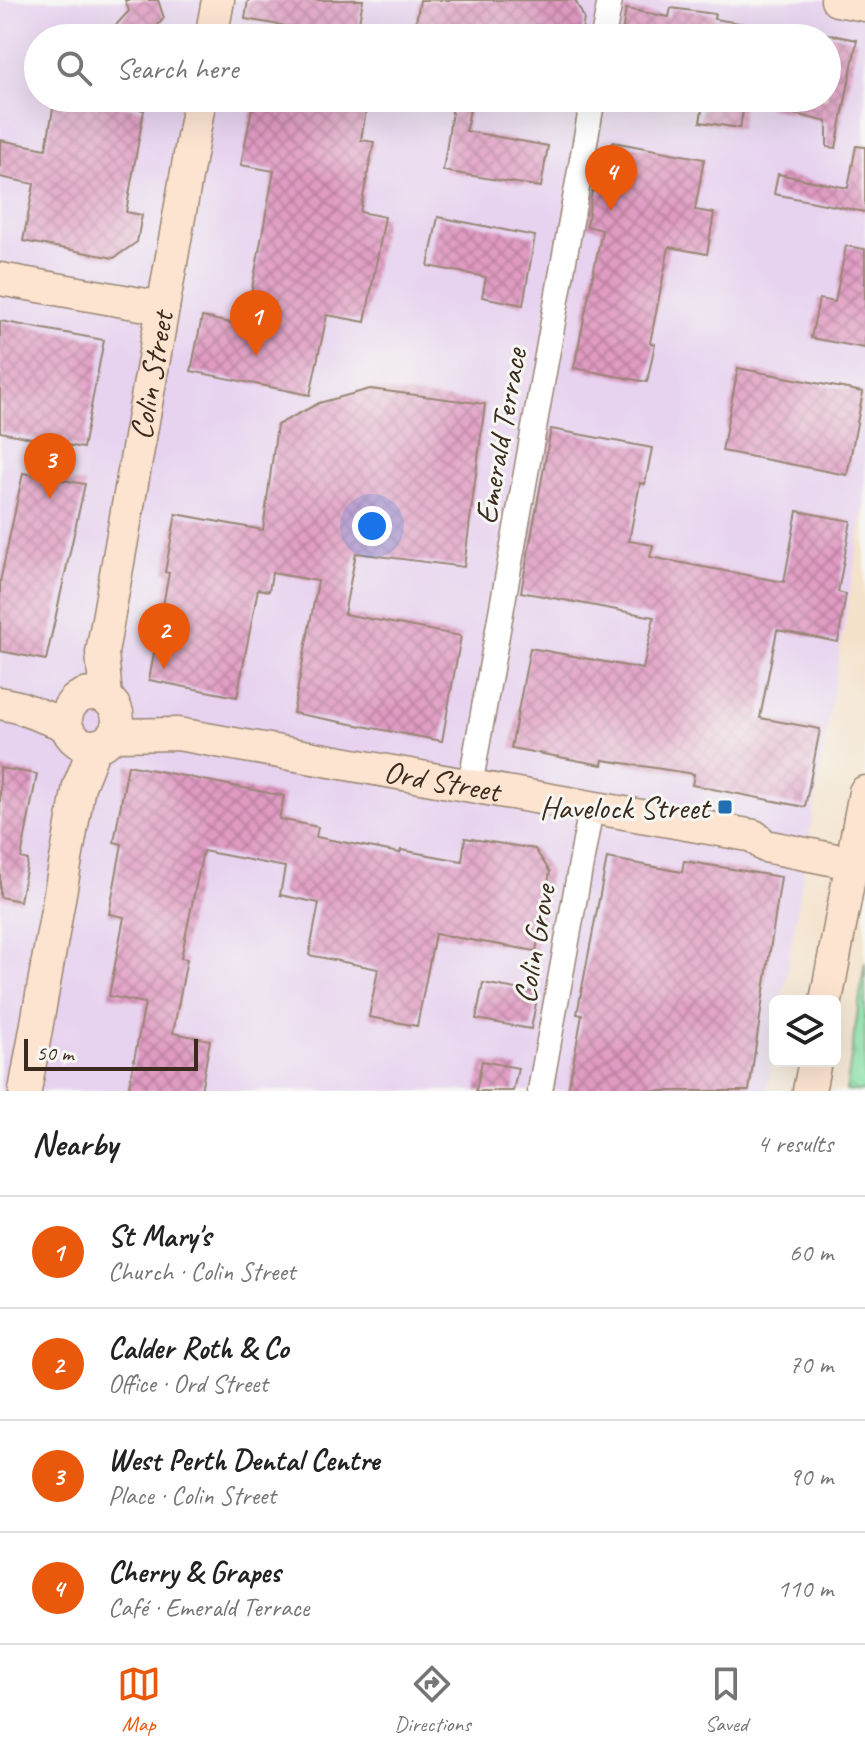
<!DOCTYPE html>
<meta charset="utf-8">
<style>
:root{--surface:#fff;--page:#f6f6f6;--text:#222;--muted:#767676;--line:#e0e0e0;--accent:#ea580c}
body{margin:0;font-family:Caveat,sans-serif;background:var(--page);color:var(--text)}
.controls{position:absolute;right:24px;bottom:24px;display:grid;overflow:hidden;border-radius:12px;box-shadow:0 8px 32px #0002}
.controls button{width:72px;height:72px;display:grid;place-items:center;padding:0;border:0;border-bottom:2px solid var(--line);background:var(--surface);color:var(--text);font:40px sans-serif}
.scale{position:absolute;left:24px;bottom:20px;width:174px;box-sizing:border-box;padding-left:8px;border:4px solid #3b2a1e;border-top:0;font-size:22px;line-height:28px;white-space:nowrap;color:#3b2a1e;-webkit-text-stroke:6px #f6f6f2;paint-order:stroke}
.you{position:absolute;left:372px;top:526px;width:28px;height:28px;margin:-20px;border:6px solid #fff;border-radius:50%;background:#1a73e8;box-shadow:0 0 0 12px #1a73e833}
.badge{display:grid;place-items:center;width:52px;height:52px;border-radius:50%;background:var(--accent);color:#fff;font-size:26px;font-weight:700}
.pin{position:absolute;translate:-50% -66px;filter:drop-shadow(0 2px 4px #0008)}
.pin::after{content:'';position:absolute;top:42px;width:28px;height:24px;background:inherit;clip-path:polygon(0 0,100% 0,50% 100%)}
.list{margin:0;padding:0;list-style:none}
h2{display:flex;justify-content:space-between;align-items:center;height:104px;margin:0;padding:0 32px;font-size:34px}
h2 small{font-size:26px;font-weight:400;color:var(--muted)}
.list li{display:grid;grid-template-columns:52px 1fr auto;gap:24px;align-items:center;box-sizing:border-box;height:112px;padding:0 32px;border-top:2px solid var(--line)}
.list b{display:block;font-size:30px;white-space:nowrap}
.list p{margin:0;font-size:26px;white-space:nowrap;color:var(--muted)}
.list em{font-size:26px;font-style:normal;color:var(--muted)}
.icon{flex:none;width:44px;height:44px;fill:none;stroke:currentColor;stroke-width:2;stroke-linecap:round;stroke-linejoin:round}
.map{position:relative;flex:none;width:865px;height:1091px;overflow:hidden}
.search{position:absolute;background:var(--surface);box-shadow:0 8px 32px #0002;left:24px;right:24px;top:24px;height:88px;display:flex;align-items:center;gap:20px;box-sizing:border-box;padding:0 28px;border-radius:44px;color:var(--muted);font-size:30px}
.sheet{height:552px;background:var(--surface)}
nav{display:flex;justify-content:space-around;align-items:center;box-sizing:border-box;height:112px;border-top:2px solid var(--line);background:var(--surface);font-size:22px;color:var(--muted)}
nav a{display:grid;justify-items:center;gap:4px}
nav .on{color:var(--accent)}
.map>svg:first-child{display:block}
.built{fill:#e7d2ef;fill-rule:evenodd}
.park{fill:url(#park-crowns);stroke:#608562;stroke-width:2}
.building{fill:url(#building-cross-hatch)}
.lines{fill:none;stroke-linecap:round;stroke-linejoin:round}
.street-casing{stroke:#988674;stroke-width:27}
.secondary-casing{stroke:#988674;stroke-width:35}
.street{stroke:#fff;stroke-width:24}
.secondary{stroke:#fde4d1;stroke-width:32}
.poi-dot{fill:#1f6fb2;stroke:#f6f6f2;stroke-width:3}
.labels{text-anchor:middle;stroke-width:6;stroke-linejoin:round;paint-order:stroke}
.street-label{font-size:32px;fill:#3b2a1e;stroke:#f6f6f2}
.poi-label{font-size:32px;fill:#3b2a1e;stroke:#f6f6f2;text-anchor:end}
</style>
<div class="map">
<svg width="865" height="1091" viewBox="0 0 865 1091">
<defs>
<pattern id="park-crowns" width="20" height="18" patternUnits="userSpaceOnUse" patternTransform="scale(2)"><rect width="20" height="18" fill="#86e0a6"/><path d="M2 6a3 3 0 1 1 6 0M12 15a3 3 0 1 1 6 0" fill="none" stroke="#75c08e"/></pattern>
<pattern id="building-cross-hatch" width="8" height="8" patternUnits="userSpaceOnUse" patternTransform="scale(2)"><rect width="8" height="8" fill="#e19bc3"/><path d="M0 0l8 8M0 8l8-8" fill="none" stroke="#b87f9e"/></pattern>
</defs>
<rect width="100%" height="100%" fill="#f6f6f2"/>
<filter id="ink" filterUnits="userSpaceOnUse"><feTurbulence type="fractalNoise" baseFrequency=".0125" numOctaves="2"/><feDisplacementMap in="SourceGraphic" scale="16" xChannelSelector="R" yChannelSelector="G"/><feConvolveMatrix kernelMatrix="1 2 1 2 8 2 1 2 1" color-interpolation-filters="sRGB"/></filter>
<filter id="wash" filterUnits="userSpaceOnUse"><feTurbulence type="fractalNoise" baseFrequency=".006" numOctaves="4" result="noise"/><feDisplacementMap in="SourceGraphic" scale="32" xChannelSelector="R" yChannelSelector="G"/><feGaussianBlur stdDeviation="1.8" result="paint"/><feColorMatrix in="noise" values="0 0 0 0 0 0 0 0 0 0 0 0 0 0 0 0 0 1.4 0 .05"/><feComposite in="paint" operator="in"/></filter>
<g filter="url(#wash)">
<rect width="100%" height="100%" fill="#f4e2cb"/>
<path class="built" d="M0,0H865V500L782,1001H775V1044L767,1091H0ZM38,38H827V98H38Z"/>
<path class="park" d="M865,962V1091H846Z"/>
<g id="blocks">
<g class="building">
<path d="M125,0H158L164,18L147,38H104L129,11Z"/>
<path d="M248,0H363L356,38L245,19Z"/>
<path d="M420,0H575L584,18L581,38H413Z"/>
<path d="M671,8L715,14L714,19L765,27L764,38H621L626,9L669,17Z"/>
<path d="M827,34L857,40L836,148L827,147V122L767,107V98H827Z"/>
<path d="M55,98H80L144,110L126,212L142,215L137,242L114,258L23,241L34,184L0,177V140L46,149Z"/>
<path d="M254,98H368L361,140L374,142L360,212L385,217L365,322L327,315L310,395L191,371L202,317L245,326L274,171L241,165Z"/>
<path d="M454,98H472L466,131L548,146L541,187L443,171Z"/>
<path d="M704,98H745L740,128L700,122Z"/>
<path d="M613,142L704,159L695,210L714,213L707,254L669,247L650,343L655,344L647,382L574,368L602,230L587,226L591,197L592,191L603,193Z"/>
<path d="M856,146L865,147V212L774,194L778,174L848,188Z"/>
<path d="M438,217L535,236L523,305L482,297L486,277L428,266Z"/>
<path d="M846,246L865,249V348L811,338L819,299L835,302Z"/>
<path d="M0,321L104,340L83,448L0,432Z"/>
<path d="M738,368L863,392L847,475L722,451Z"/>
<path d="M370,389L485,404L464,567L356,553L344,614L461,636L442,741L293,713L318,581L272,573L269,591L258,589L237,697L149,680L169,573L165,572L176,514L263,530L277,425L319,403Z"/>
<path d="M551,429L652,448L645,484L640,483L629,541L653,545L650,557L784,582L797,511L851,521L838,592L846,594L838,642L777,630L760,718L820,729L805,807L692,785L694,774L603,760L602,765L511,748L530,648L643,669L654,617L521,592Z"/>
<path d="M23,473L85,484L46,660L0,651V582Z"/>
<path d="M128,765L284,796L279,819L318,827L316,837L400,853L401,850L462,861L465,838L535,849L550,872L536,951L435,934L417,1026L369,1017L378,969L309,955L319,903L280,895L285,867L203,851L181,958L187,959L173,1033L210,1040L201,1091H128L145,1003L109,996L124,917L109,914L122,844L114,842Z"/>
<path d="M0,768L37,774L21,858L28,860L20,901L0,897Z"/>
<path d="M607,858L682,872L684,861L781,877L749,1091H568L582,1015L577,1014Z"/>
<path d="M483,983L538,993L531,1029L476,1019Z"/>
<path d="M482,1061L518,1068L513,1091H476Z"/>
</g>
</g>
</g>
<g filter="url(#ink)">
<use href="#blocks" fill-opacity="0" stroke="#988674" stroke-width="2"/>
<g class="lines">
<g class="street-casing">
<g id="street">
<path d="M603,38L610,0"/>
<path d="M470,786L593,98"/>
<path d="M540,1091L591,808"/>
</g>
</g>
<g class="secondary-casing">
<g id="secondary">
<path d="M837,0L865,5"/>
<path d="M211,38L218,0"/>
<path d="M0,279L163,308"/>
<circle cx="92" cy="720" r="26"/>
<path id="s1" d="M106,697L102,653L200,98"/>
<path d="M0,703L18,707L66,725"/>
<path id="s2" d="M114,735L178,734L754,836L765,846L851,863"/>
<path d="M826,1001L865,792"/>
<path d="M25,1091L79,786L95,746"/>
<path d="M809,1091L815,1061"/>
</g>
</g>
<use href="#street" class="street"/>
<use href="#secondary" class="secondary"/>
</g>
</g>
<rect class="poi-dot" x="717" y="799" width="16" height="16" rx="4"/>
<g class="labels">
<g class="street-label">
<text dy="11" stroke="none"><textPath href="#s1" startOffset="326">Colin Street</textPath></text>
<text transform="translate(500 436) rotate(-80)" y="11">Emerald Terrace</text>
<text dy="11" stroke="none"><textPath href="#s2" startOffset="332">Ord Street</textPath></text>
<text transform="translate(534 944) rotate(-80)" y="11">Colin Grove</text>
</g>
<g class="poi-label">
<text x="709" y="818">Havelock Street</text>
</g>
</g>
</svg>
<div class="controls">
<button><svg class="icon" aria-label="layers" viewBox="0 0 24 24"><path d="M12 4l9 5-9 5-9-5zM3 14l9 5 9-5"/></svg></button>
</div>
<div class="scale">50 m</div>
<div class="you"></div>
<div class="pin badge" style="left:256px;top:356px">1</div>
<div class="pin badge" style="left:164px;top:669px">2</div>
<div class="pin badge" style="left:50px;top:499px">3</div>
<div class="pin badge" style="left:611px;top:211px">4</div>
<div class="search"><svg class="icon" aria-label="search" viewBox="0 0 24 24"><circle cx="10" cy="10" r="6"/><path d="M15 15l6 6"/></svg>Search here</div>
</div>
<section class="sheet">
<h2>Nearby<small>4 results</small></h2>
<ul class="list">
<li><span class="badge">1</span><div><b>St Mary's</b><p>Church · Colin Street</p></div><em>60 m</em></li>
<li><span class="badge">2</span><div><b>Calder Roth &amp; Co</b><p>Office · Ord Street</p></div><em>70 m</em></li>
<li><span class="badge">3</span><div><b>West Perth Dental Centre</b><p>Place · Colin Street</p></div><em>90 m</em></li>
<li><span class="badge">4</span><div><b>Cherry &amp; Grapes</b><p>Café · Emerald Terrace</p></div><em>110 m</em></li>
</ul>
</section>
<nav>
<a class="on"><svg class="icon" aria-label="map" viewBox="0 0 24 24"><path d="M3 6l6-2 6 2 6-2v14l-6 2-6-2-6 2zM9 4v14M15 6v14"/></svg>Map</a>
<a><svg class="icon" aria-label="directions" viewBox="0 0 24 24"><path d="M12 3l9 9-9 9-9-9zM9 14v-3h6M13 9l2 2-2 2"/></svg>Directions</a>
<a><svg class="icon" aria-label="saved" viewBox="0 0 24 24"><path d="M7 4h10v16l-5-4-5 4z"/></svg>Saved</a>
</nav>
